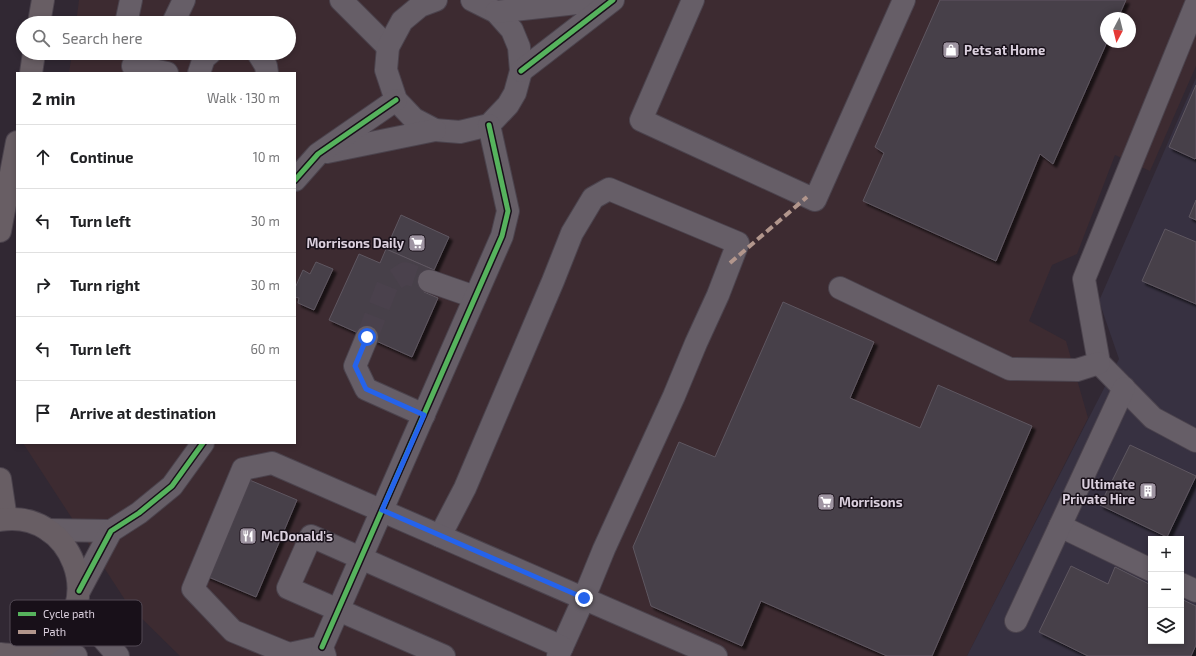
<!DOCTYPE html>
<meta charset="utf-8">
<style>
:root{--surface:#fff;--page:#f6f6f6;--text:#202124;--muted:#757577;--line:#e0e0e0}
body{margin:0;font-family:"Exo 2",sans-serif;background:var(--page);color:var(--text)}
.controls{position:absolute;right:12px;bottom:12px;display:grid;overflow:hidden;border-radius:0px;box-shadow:0 2px 6px #0003}
.controls button{width:36px;height:36px;display:grid;place-items:center;padding:0;border:0;border-bottom:1px solid var(--line);background:var(--surface);color:var(--text);font:20px sans-serif}
.compass{position:absolute;left:1100px;top:12px;width:36px;height:36px;border-radius:50%;background:var(--surface);box-shadow:0 2px 6px #0003;rotate:187deg}
.stop{position:absolute;width:12px;height:12px;margin:-9px;border:3px solid #2563eb;border-radius:50%;background:#fff}
.stop.end{background:#2563eb;border-color:#fff;box-shadow:0 1px 4px #0008}
.list{margin:0;padding:0;list-style:none}
h2{display:flex;justify-content:space-between;align-items:center;height:52px;margin:0;padding:0 16px;font-size:17px}
h2 small{font-size:13px;font-weight:400;color:var(--muted)}
.list li{display:grid;grid-template-columns:26px 1fr auto;gap:12px;align-items:center;box-sizing:border-box;height:64px;padding:0 16px;border-top:1px solid var(--line)}
.list b{display:block;font-size:15px;white-space:nowrap}
.list em{font-size:13px;font-style:normal;color:var(--muted)}
.icon{flex:none;width:22px;height:22px;fill:none;stroke:currentColor;stroke-width:2;stroke-linecap:round;stroke-linejoin:round}
.map{position:relative;flex:none;width:1196px;height:656px;overflow:hidden}
.search{position:absolute;background:var(--surface);box-shadow:0 2px 6px #0003;left:16px;top:16px;width:280px;height:44px;display:flex;align-items:center;gap:10px;box-sizing:border-box;padding:0 14px;border-radius:22px;color:var(--muted);font-size:15px}
.panel{position:absolute;background:var(--surface);box-shadow:0 2px 6px #0003;left:16px;top:72px;width:280px;height:372px;border-radius:0px}
.map>svg:first-child{display:block}
.commercial{fill:#3d2b31;fill-rule:evenodd}
.industrial{fill:#373141;fill-rule:evenodd}
.building{fill:#463f48;stroke:#5f5761;filter:url(#shadow)}
.lines{fill:none;stroke-linecap:round;stroke-linejoin:round}
.minor-tunnel{stroke:#4a414c;stroke-width:22;stroke-dasharray:22 11;stroke-linecap:butt}
.minor-casing{stroke:#4b434d;stroke-width:24}
.major-casing{stroke:#4b434d;stroke-width:24}
.minor{stroke:#665e67;stroke-width:22}
.major{stroke:#685e64;stroke-width:22}
.quiet{stroke:#b2968c;stroke-width:4;stroke-dasharray:8 4;stroke-linecap:butt}
.cycleway-casing{stroke:#181019;stroke-width:8}
.cycleway{stroke:#56b35d;stroke-width:5}
.route{stroke:#2563eb;stroke-width:5}
.labels{text-anchor:middle;stroke-width:3;stroke-linejoin:round;paint-order:stroke}
.poi-label{font-size:13px;font-weight:bold;fill:#dacfdd;stroke:#181019;text-anchor:start}
.key{fill:#181019;stroke:#524954;stroke-width:1}
.key-label{font-size:11px;fill:#dacfdd}
</style>
<div class="map">
<svg width="1196" height="656" viewBox="0 0 1196 656">
<defs>
<filter id="shadow"><feDropShadow dx="3.5" dy="3.5" stdDeviation="1" flood-color="#0009"/></filter>
</defs>
<rect width="100%" height="100%" fill="#312833"/>
<path class="commercial" d="M79,0H1196V66L1150,171L1115,155L1077,254L1052,265L1029,321L1066,341L1088,418L967,656H180L129,606L23,443H295V73H69L72,53H289V23H76ZM1106,18H1130V42H1106Z"/>
<path class="industrial" d="M1196,78V656H967L1119,359L1099,301ZM1151,539H1181V641H1151Z"/>
<g class="building">
<path d="M940,0H1126L1118,18H1106V42H1107L1053,164L1040,154L996,261L863,201L884,153L875,147Z"/>
<path d="M1196,85V158L1195,159L1169,147Z"/>
<path d="M1196,200V220L1189,217Z"/>
<path d="M401,215L449,237L434,270L386,249Z"/>
<path d="M1165,229L1196,242V304L1142,281Z"/>
<path d="M386,249L434,270L424,292L438,298L412,357L329,320L359,254L380,263Z"/>
<path d="M316,262L333,269L314,310L298,303L299,298L295,297V288L303,270L310,274Z"/>
<path d="M783,302L874,342L850,398L920,428L938,385L1032,426L932,656H887L761,601L742,646L651,606L633,547L679,442L715,457Z"/>
<path d="M1130,445L1196,476L1167,537L1100,505Z"/>
<path d="M240,476L297,500L256,597L199,573Z"/>
<path d="M1071,566L1108,584L1115,567L1151,585V641H1181V599L1196,606V645L1191,656H1088L1039,632Z"/>
</g>
<g class="lines">
<path class="minor-tunnel" d="M367,337L388,284L405,273L429,281"/>
<g class="minor-casing">
<g id="minor">
<path d="M341,0L388,47"/>
<path d="M436,0L420,6L402,21L388,47L386,70L396,100L414,119L435,130L460,132L489,125L508,105L515,93L521,71L519,47L512,30L496,12L472,0"/>
<path d="M693,0L641,120L815,200L904,0"/>
<path d="M1196,4L1084,279L1099,363L1153,418L1196,441"/>
<path d="M496,12L604,0"/>
<path d="M128,23L127,19L131,0"/>
<path d="M173,23L184,0"/>
<path d="M258,53L266,66L267,73"/>
<path d="M133,66L167,73"/>
<path d="M521,71L613,0"/>
<path d="M199,73L204,58L210,53"/>
<path d="M327,152L435,130"/>
<path d="M295,180L318,154L396,100"/>
<path d="M429,281L475,297"/>
<path d="M840,288L1010,369L1077,370L1099,363"/>
<path d="M367,337L355,366L366,389L424,415"/>
<path d="M1060,526L1151,570"/>
<path d="M48,530L111,531"/>
<path d="M440,536L465,488L553,281L572,233L593,198L609,189L738,243L718,295L696,343L674,396L604,549L584,598L558,656"/>
<path d="M1181,584L1196,591"/>
<path d="M79,591L111,531L139,513L172,486L203,443"/>
<path d="M76,607L118,656"/>
<path d="M1016,621L1124,388"/>
<path d="M322,647L289,654L233,631L193,589L243,469L272,463L716,656"/>
<path d="M40,648L76,656"/>
<path d="M325,656L322,647L502,236L508,211L489,125"/>
<path d="M444,656L288,588L311,536L562,647"/>
</g>
</g>
<g class="major-casing">
<g id="major">
<path d="M39,23L43,0"/>
<path d="M31,73L34,53"/>
<path d="M0,231L17,142"/>
<path d="M0,479L6,519"/>
<path d="M0,520C72,508 109,606 47,644C33,653 16,656 0,654"/>
</g>
</g>
<use href="#minor" class="minor"/>
<use href="#major" class="major"/>
<path class="quiet" d="M730,263L807,197"/>
<g class="cycleway-casing">
<g id="cycleway">
<path d="M521,71L613,0"/>
<path d="M295,180L318,154L396,100"/>
<path d="M79,591L111,531L139,513L172,486L203,443"/>
<path d="M322,647L502,236L508,211L489,125"/>
</g>
</g>
<use href="#cycleway" class="cycleway"/>
</g>
<g class="lines">
<path class="route" d="M367,337L355,366L366,389L424,415L382,510L584,598"/>
</g>
<defs>
<g id="shop-square" transform="scale(0.9)"><rect x="-9" y="-9" width="18" height="18" rx="4" fill="#9f95a2" stroke="#181019"/><path d="M-5-2.5h2.3a2.7 3.5 0 0 1 5.4 0H5L5.5 6h-11ZM-1.5-2.5h3a1.5 2.3 0 0 0-3 0Z" fill="#fff"/></g>
<g id="supermarket-square" transform="scale(0.9)"><rect x="-9" y="-9" width="18" height="18" rx="4" fill="#9f95a2" stroke="#181019"/><path d="M-6-5.5h2.5l.6 2H6L4.5 2H-2.5L-4.4-4H-6ZM-1.5 3.2a1.3 1.3 0 1 0 .1 0ZM3 3.2a1.3 1.3 0 1 0 .1 0Z" fill="#fff"/></g>
<g id="building-square" transform="scale(0.9)"><rect x="-9" y="-9" width="18" height="18" rx="4" fill="#9f95a2" stroke="#181019"/><path d="M-4-6H4V6H1V3H-1V6H-4ZM-2.5-4.3h1.7v1.8h-1.7ZM.8-4.3h1.7v1.8H.8ZM-2.5-1h1.7V.8h-1.7ZM.8-1h1.7V.8H.8Z" fill="#fff"/></g>
<g id="restaurant-square" transform="scale(0.9)"><rect x="-9" y="-9" width="18" height="18" rx="4" fill="#9f95a2" stroke="#181019"/><path d="M-5-6h1v4h1v-4h1v4h1v-4h1v5L-1.5 .5V6h-2V.5L-5-1ZM5-6V6H3V1.5H1.5Q1.5-4 5-6Z" fill="#fff"/></g>
</defs>
<g fill-rule="evenodd">
<use href="#shop-square" x="951" y="50"/>
<use href="#supermarket-square" x="417" y="243"/>
<use href="#building-square" x="1148" y="491"/>
<use href="#supermarket-square" x="826" y="502"/>
<use href="#restaurant-square" x="248" y="536"/>
</g>
<g class="labels">
<g class="poi-label">
<text x="964" y="55">Pets at Home</text>
<text x="404" y="248" text-anchor="end">Morrisons Daily</text>
<text x="1135" y="489" text-anchor="end">Ultimate<tspan x="1135" dy="15">Private Hire</tspan></text>
<text x="839" y="507">Morrisons</text>
<text x="261" y="541">McDonald's</text>
</g>
</g>
<rect x="10" y="600" width="132" height="46" rx="6" class="key"/>
<rect x="18" y="612" width="18" height="4" fill="#56b35d"/>
<rect x="18" y="630" width="18" height="4" fill="#b2968c"/>
<g class="key-label">
<text x="43" y="618">Cycle path</text>
<text x="43" y="636">Path</text>
</g>
</svg>
<div class="controls">
<button>+</button>
<button>−</button>
<button><svg class="icon" aria-label="layers" viewBox="0 0 24 24"><path d="M12 4l9 5-9 5-9-5zM3 14l9 5 9-5"/></svg></button>
</div>
<svg class="compass" viewBox="-18 -18 36 36"><path d="M0-13l5 13h-10z" fill="#e53935"/><path d="M0 13l5-13h-10z" fill="#757577"/></svg>
<div class="stop" style="left:367px;top:337px"></div>
<div class="stop end" style="left:584px;top:598px"></div>
<div class="search"><svg class="icon" aria-label="search" viewBox="0 0 24 24"><circle cx="10" cy="10" r="6"/><path d="M15 15l6 6"/></svg>Search here</div>
<section class="panel">
<h2>2 min<small>Walk · 130 m</small></h2>
<ul class="list">
<li><svg class="icon" aria-label="ahead" viewBox="0 0 24 24"><path d="M12 20V5M6 11l6-6 6 6"/></svg><div><b>Continue</b></div><em>10 m</em></li>
<li><svg class="icon" aria-label="left" viewBox="0 0 24 24"><path d="M17 20v-9H6M10 6l-5 5 5 5"/></svg><div><b>Turn left</b></div><em>30 m</em></li>
<li><svg class="icon" aria-label="right" viewBox="0 0 24 24"><path d="M7 20v-9h11M14 6l5 5-5 5"/></svg><div><b>Turn right</b></div><em>30 m</em></li>
<li><svg class="icon" aria-label="left" viewBox="0 0 24 24"><path d="M17 20v-9H6M10 6l-5 5 5 5"/></svg><div><b>Turn left</b></div><em>60 m</em></li>
<li><svg class="icon" aria-label="arrive" viewBox="0 0 24 24"><path d="M6 21V4h12l-3 4 3 4H6"/></svg><div><b>Arrive at destination</b></div></li>
</ul>
</section>
</div>
